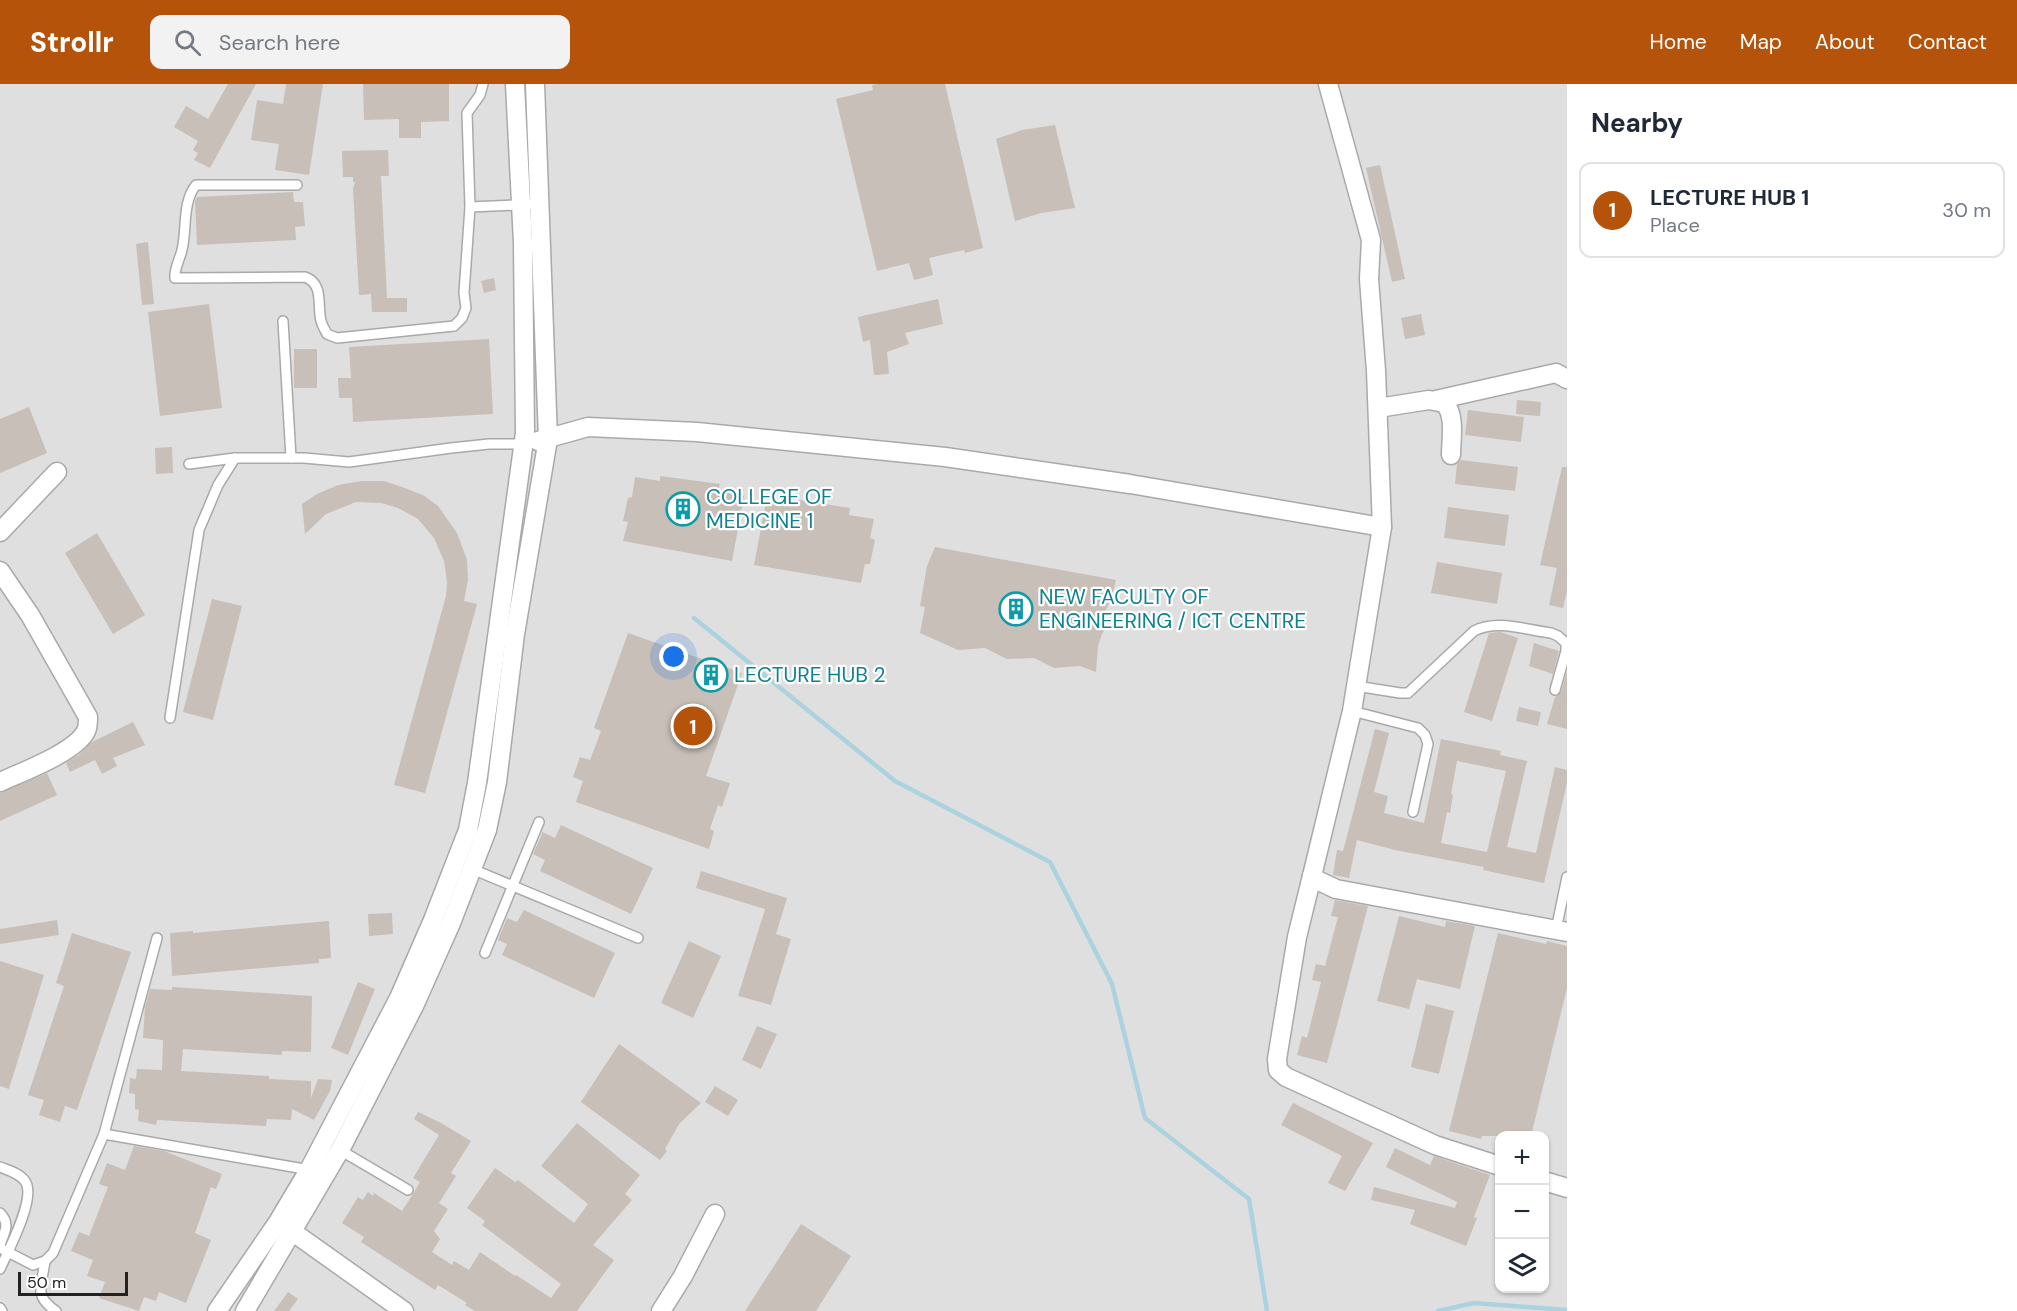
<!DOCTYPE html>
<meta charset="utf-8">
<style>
:root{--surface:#fff;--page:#f2f2f3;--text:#1f2937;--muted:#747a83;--line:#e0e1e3;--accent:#b45309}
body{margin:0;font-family:"DM Sans",sans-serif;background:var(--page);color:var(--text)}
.controls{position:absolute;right:18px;bottom:18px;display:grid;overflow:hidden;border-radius:12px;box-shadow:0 2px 4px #0004}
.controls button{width:54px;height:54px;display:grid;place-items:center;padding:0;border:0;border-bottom:2px solid var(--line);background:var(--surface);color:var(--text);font:30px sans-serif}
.scale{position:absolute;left:18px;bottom:15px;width:110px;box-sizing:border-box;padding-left:6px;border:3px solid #222;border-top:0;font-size:16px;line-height:21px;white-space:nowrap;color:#222;-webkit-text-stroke:4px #fff;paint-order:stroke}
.you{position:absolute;left:674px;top:573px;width:21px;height:21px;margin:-15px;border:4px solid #fff;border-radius:50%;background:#1a73e8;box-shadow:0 0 0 9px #1a73e833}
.badge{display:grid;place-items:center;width:39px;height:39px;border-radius:50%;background:var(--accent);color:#fff;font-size:20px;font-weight:700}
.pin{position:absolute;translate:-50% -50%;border:3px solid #fff;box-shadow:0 2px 6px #0006}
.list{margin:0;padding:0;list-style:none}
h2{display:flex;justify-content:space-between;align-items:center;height:78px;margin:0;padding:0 24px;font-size:26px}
h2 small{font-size:20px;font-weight:400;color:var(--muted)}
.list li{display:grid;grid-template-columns:39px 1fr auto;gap:18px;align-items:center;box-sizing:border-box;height:96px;margin:0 12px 12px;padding:0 12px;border:2px solid var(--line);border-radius:12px}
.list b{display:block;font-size:22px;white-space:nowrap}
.list p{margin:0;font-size:20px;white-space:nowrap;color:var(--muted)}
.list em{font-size:20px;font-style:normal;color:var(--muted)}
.icon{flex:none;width:33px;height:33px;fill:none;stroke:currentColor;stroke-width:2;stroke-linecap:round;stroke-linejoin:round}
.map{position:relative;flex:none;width:1567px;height:1227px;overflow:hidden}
header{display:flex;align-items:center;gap:36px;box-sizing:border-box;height:84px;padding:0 30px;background:var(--accent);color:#fff}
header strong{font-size:28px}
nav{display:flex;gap:33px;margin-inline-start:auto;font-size:21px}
.search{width:420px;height:54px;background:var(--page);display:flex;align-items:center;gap:15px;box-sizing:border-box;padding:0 21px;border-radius:12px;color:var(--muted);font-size:22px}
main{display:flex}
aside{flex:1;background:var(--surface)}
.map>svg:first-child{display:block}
.residential{fill:#e0dfdf;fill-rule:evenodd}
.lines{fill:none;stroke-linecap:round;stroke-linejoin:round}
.stream{stroke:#aad3df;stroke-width:4.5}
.building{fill:#c7bfb8;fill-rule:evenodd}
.service-casing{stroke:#a9a9a9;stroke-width:12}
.minor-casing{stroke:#a9a9a9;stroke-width:21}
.service{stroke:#fff;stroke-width:9}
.minor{stroke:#fff;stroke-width:18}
.labels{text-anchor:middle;stroke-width:4.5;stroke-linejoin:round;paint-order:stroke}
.culture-label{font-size:21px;fill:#0d838f;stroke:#fff;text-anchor:start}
</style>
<header>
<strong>Strollr</strong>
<div class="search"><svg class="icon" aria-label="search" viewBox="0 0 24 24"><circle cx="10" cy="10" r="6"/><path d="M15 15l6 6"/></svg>Search here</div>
<nav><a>Home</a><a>Map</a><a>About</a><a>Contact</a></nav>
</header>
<main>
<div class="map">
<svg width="1567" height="1227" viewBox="0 0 1567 1227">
<rect width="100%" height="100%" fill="#f2efe9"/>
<path class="residential" d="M0,0H1567V1227H0ZM1500,1052H1544V1204H1500Z"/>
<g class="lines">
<g class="stream">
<path d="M694,534L895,697L1050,778L1112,900L1145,1034L1249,1115L1267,1227"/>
<path d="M1438,1227L1474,1219L1567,1226"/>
</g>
</g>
<g class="building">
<path d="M228,0H256L210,84L194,76L198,69L193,66L198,57L174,43L186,22L208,35Z"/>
<path d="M286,0H323L309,91L275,86L279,60L251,56L257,16L283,20Z"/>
<path d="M363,0H449V37L421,38V54H399V35L364,36Z"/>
<path d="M878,0H945L983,164L965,169L964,166L929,174L933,191L914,196L909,179L877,187L836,15L873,6L872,1Z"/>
<path d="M1055,41L1075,124L1041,129L1015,137L996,55L1022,46Z"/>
<path d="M388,66L389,92H381L387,214H407V228H372L371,210L359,211L353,105L355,98H353V93H343L342,67Z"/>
<path d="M1380,81L1405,195L1392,198L1366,84Z"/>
<path d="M293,108L294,118H303L305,142L295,143L296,156L197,161L195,117L197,113Z"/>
<path d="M148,158L154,220L142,221L136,160Z"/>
<path d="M494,194L496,206L484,209L481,197Z"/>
<path d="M938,215L943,240L905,249L909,260L887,268L889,290L874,291L870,256L863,258L858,233Z"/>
<path d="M209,220L222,324L160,332L148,228Z"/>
<path d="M1421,230L1425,251L1405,255L1401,234Z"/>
<path d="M489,255L493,330L353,338L352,314H339L338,294H351L349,263Z"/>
<rect x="294" y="265" width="23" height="39"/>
<path d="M1517,316L1541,318L1540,332L1516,330Z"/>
<path d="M29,323L47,369L0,389V335Z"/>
<path d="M1468,326L1524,333L1521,358L1465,351Z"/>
<path d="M172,363L173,389L156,390L155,364Z"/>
<path d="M1461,376L1518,383L1515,407L1455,400L1457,380Z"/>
<path d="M1562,383H1567V507L1563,524L1549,521L1557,484L1540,481Z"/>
<path d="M660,392L720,400L718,407L744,412L732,477L623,457L628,438L623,437L628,414L632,413L635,393L660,397Z"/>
<path d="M362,397H384L402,403L423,411L438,422L457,449L467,476L468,496L464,517L477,520L425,709L394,701L446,512L447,498L444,477L434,454L418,435L398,424L381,419L356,418L326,430L305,450L302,420L317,410L338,401Z"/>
<path d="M792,415L850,424L849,431L874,435L870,454L875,456L870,480H865L861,499L754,481L766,418L791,422Z"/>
<path d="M1448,423L1509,431L1505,462L1444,454Z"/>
<path d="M97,449L145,531L113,550L65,469Z"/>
<path d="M935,463L1116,496L1112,512L1106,526L1107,542L1102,550L1098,562L1096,588L1080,582L1054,584L1034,574L1007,575L985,564L958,566L920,549L925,523L920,522L927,482Z"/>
<path d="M1437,478L1502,489L1497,520L1431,509Z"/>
<path d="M212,515L242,522L213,636L183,628Z"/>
<path d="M1500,548L1518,554L1492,637L1464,628L1489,549Z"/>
<path d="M628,549L742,589L706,692L730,699L722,723L718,721L710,745L714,747L709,765L576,718L583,697L573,693L580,673L590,676L601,647L594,644Z"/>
<path d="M1534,559L1559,567L1553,590L1529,582Z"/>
<path d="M1567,588V645L1547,640L1555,613L1561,608Z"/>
<path d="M1519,623L1541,628L1538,642L1516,637Z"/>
<path d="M133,638L145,661L113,674L117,682L102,690L95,676L70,688L66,679L79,671L92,658Z"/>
<path d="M1375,645L1389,649L1374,708L1388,712L1384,729L1424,739L1441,655L1501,667L1500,671L1527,677L1507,763L1536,769L1555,683L1567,686V699L1544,799L1483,786L1484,783L1395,766L1357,756L1349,794L1333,791L1337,766L1343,767ZM1457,677L1506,687L1487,768L1441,759L1447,728L1450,729L1453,711L1451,710Z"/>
<path d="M47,689L57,711L0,737V709Z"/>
<path d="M561,741L653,784L631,830L540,787L545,776L533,770L542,750V748L555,754Z"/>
<path d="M701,787L787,814L776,850L791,855L771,921L738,912L765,825L696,804Z"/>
<path d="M1335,816L1368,822L1327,979L1297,971L1302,952L1307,954L1321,898L1312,896L1316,880L1325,882L1338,833L1331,832Z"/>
<path d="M524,826L615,869L594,914L502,871L507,860L498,856L507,834L517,838Z"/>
<path d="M392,829L393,850L369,852L368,830Z"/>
<path d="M1399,832L1445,843L1446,837L1475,842L1460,905L1417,895L1409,925L1377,917Z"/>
<path d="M57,836L59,851L0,860V845Z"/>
<path d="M329,837L331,874L319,875V879L172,892L170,849L193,847V849Z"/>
<path d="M72,849L131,868L77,1026L65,1022L60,1038L39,1031L44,1016L28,1011L64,902L56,899Z"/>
<path d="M1498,849L1546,860L1547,857L1567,862V904L1531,1052H1482L1481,1055L1449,1047Z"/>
<path d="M689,857L721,872L693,934L661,919Z"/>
<path d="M0,877L44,891L9,1005L0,1002Z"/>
<path d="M358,898L375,905L348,971L331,964Z"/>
<path d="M172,903L312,912L311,968L282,967V971L183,965L181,987L269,992V995L311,997V1014L318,995L332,996L330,1007L314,1036L292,1025L291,1036L267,1035L266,1042L157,1036L156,1041L138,1037L139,1026L135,1025V1010L129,1009L130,994L136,995L137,985L162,986L163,956L143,954L145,923L150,905L172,906Z"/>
<path d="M1426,920L1454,927L1439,990L1411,983Z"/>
<path d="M757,942L777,950L761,985L742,976Z"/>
<path d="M619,960L701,1019L679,1040L665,1065L667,1067L660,1076L581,1018Z"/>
<path d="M715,1002L738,1016L728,1032L705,1018Z"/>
<path d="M1293,1019L1373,1059L1345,1107L1328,1099L1342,1072L1281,1041Z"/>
<path d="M418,1028L441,1039L471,1057L451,1089L456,1092L439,1119L448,1125L434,1147L440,1155L432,1168L452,1181L454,1177L469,1186L480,1168L515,1192L516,1191L551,1214L561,1200L482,1141L485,1137L467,1124L495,1084L515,1098L518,1096L574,1139L588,1120L541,1082L577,1039L640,1091L625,1110L632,1116L593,1161L614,1176L577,1227H475L465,1221L467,1219L438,1201L435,1206L361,1158L364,1153L342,1139L358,1113L363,1116L368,1108L373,1112L374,1109L402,1127L413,1110L420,1098L413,1094L439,1051L414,1035Z"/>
<path d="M134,1062L164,1067L222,1090L216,1105L211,1103L195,1149L211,1156L186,1219L159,1208L156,1217L144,1213L139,1227L99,1214L105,1198L87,1192L93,1176L71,1167L79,1148L89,1152L108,1103L99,1100L107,1079L125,1086Z"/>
<path d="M1395,1064L1430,1081L1434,1072L1490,1091L1474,1133L1477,1134L1466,1162L1410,1140L1415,1126L1371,1116L1374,1103L1455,1124L1457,1118L1386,1083Z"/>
<path d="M801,1140L851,1172L816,1227H745Z"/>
<path d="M288,1208L298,1215L289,1227H274Z"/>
</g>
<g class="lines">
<g class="service-casing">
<g id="service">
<path d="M297,101H196C182,118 187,146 182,166C180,175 174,184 175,194L305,193C324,200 317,220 321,237C322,241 325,246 327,250L337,254L454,242L462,234L466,224L464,209L470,123L467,29L480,11L483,0"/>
<path d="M470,123L540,120"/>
<path d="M283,237L291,374"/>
<path d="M189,380L235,374H304L349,378L451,364L489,360H523"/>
<path d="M1356,602L1400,609H1408L1474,547C1497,535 1526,546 1551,549L1558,552L1566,559V567L1555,606"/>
<path d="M1352,627L1418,644L1425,651L1428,660L1413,728"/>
<path d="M170,634L199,446L218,401L235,374"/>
<path d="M472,785L638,854"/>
<path d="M1556,846L1567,793"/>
<path d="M485,869L539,738"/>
<path d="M104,1050L157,854"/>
<path d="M340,1066L408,1106"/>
<path d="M0,1083C8,1086 19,1089 25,1097C37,1113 8,1167 0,1185"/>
<path d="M0,1129C11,1140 4,1149 0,1161"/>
<path d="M0,1164L33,1181L45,1177L53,1169L104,1050L310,1086"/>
<path d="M45,1177C42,1201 33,1212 56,1227"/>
<path d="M0,1224L2,1227"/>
</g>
</g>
<g class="minor-casing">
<g id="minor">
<path d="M1328,0L1371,156L1369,195L1376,287L1382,443L1352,627L1312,792L1319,797L1336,805L1567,848"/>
<path d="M1436,316L1556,289L1567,295"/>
<path d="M1378,324L1429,316L1444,319C1456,330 1451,356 1451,371"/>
<path d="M538,357L588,343L697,348L945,373L1130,400L1382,443"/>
<path d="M0,448L57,388"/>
<path d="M0,487L30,531L88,633C88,638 88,643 86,647C76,668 22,688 0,698"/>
<path d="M1312,792L1297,853L1277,975L1278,986L1286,993L1435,1061L1500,1082"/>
<path d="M1544,1097L1567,1104"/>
<path d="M283,1141L404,1227"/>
<path d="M217,1227L278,1138L309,1086L399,914L433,836L468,746L477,699L525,349L523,159L515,0"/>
<path d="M245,1227L340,1066L414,922L451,839L487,746L497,698L515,550L548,355L535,0"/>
<path d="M661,1227L683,1192L715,1130"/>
</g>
</g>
<use href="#service" class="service"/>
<use href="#minor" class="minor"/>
</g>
<defs>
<g id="building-ring" transform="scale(1.725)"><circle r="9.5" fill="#fff" stroke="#0f9aa8" stroke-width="1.5"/><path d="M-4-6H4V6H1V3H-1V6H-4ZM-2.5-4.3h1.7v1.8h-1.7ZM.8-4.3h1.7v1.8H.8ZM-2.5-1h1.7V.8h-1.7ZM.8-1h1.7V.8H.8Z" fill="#0f9aa8"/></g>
</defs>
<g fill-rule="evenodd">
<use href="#building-ring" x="683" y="425"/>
<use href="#building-ring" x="1016" y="525"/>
<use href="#building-ring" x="711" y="591"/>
</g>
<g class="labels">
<g class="culture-label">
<text x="706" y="420">COLLEGE OF<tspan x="706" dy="24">MEDICINE 1</tspan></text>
<text x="1039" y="520">NEW FACULTY OF<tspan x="1039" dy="24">ENGINEERING / ICT CENTRE</tspan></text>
<text x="734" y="598">LECTURE HUB 2</text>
</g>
</g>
</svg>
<div class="controls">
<button>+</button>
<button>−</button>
<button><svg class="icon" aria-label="layers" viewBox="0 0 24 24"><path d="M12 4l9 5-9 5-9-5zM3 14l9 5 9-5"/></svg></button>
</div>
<div class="scale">50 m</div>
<div class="you"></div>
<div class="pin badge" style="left:693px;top:642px">1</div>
</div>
<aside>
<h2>Nearby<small></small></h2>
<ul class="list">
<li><span class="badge">1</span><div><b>LECTURE HUB 1</b><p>Place</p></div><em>30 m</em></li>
</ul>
</aside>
</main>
